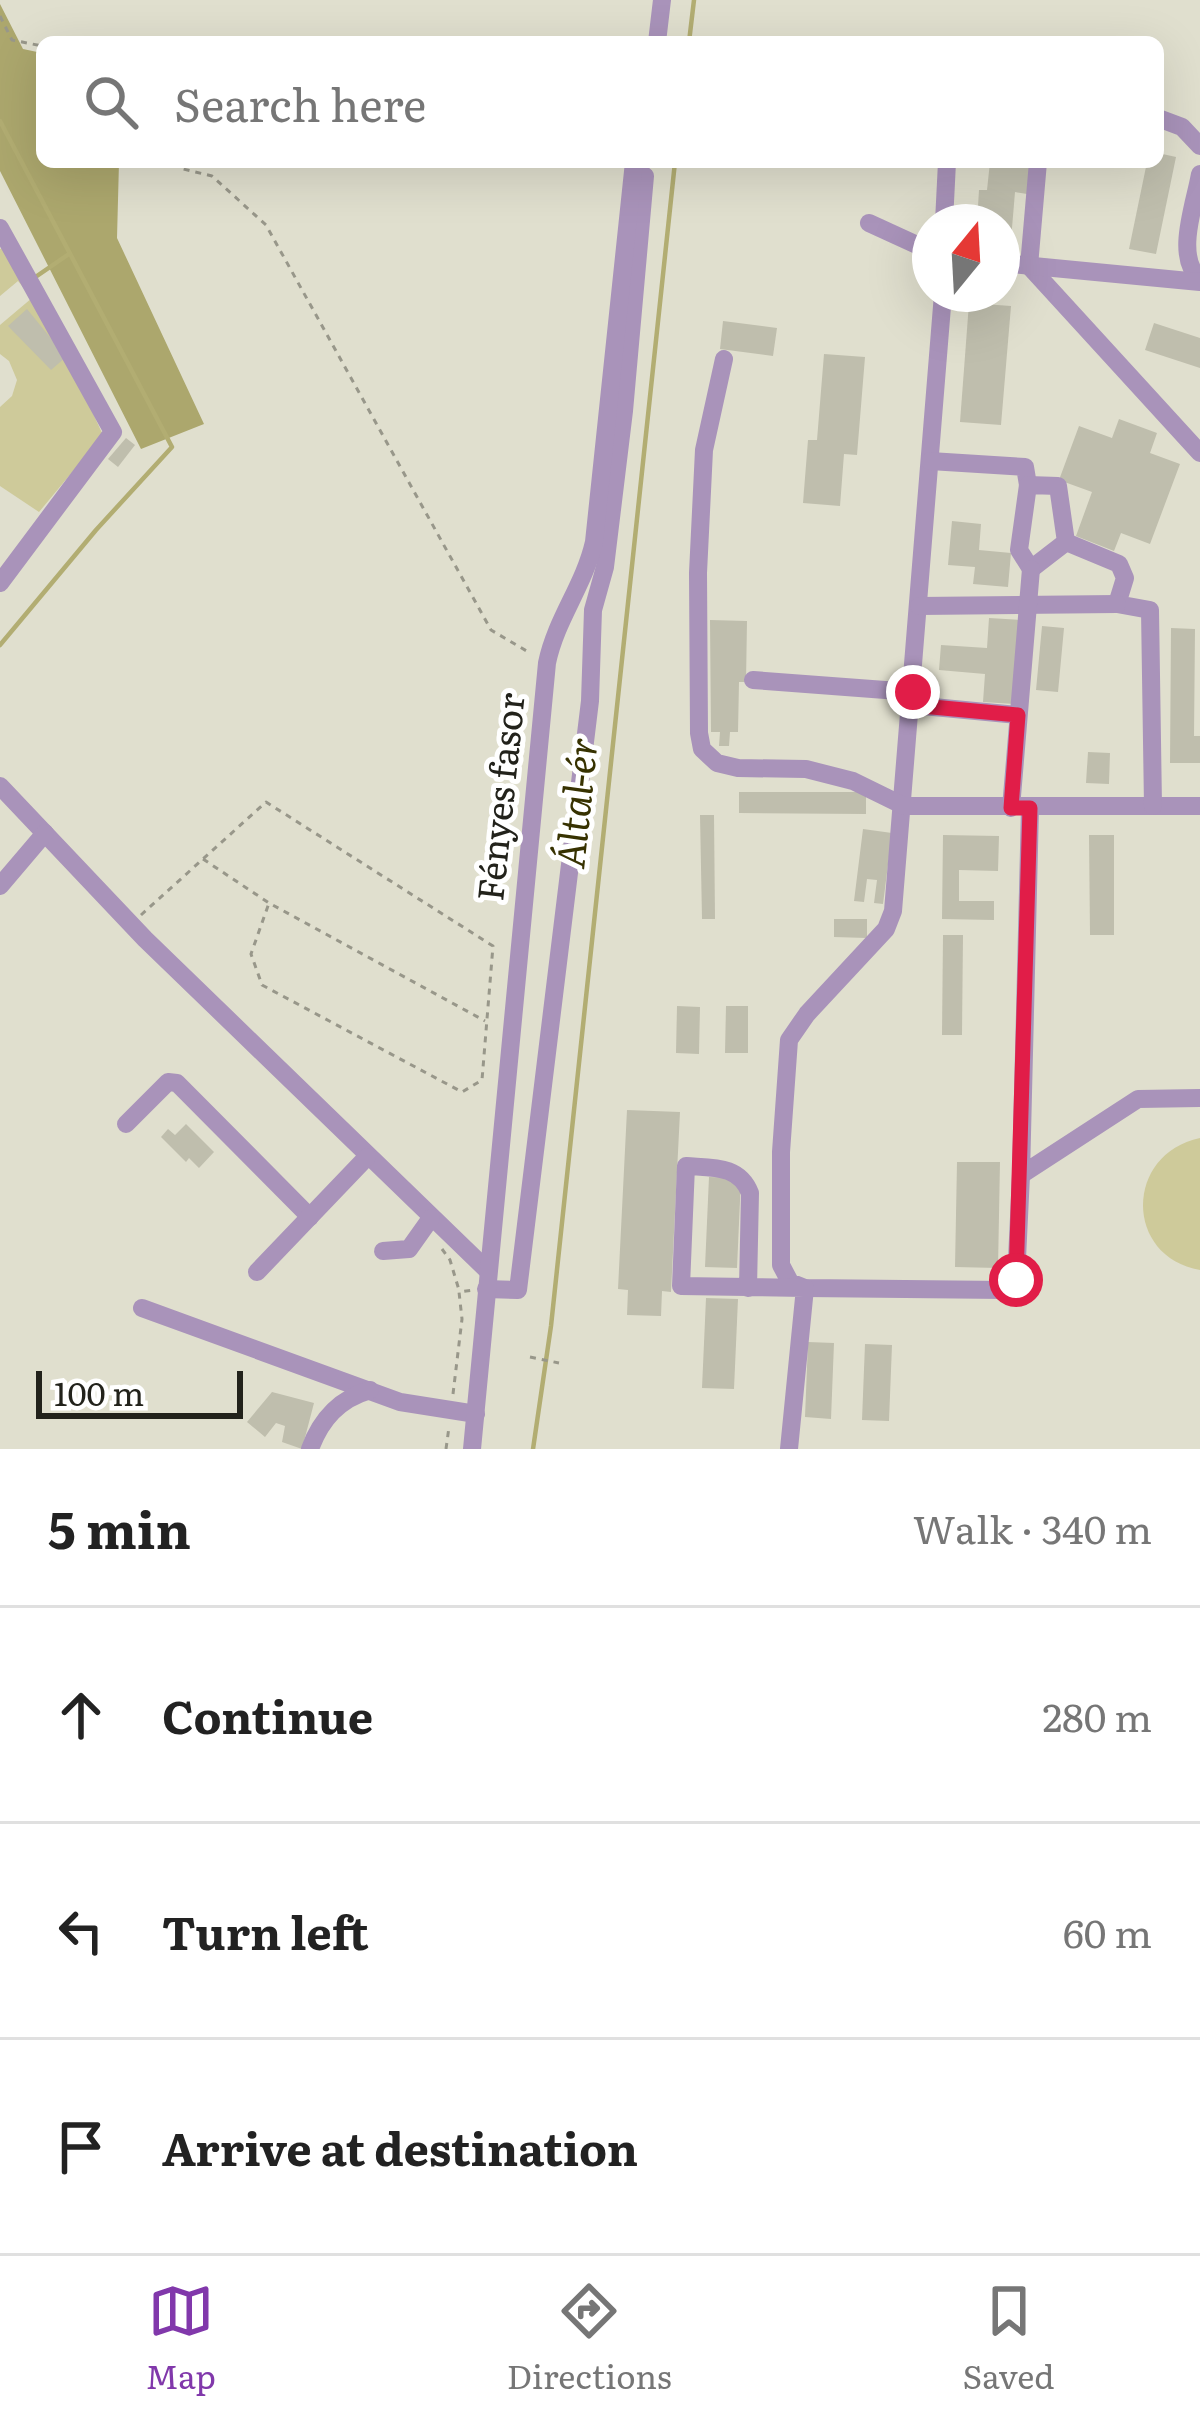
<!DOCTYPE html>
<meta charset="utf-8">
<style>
:root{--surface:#fff;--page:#f2f2f2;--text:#222;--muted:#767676;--line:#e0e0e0;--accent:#8138ab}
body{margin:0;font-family:Literata,serif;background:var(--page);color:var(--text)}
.compass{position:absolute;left:912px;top:204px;width:108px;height:108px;border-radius:50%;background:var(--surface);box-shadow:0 12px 48px #0002;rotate:18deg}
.scale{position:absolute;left:36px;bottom:30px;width:207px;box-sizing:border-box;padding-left:12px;border:6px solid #22221b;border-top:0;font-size:33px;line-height:42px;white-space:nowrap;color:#22221b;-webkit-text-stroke:9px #fff;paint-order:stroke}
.stop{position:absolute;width:36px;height:36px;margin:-27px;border:9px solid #e11d48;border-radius:50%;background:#fff}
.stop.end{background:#e11d48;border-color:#fff;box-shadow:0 3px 12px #0008}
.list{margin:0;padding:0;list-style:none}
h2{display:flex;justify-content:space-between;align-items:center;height:156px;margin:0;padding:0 48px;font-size:51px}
h2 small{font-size:39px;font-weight:400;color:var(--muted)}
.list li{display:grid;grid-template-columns:78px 1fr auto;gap:36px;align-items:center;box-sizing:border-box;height:216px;padding:0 48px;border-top:3px solid var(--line)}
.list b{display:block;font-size:45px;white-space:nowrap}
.list em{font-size:39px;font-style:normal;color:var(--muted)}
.icon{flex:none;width:66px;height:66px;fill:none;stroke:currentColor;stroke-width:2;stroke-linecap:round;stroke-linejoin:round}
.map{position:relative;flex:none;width:1200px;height:1449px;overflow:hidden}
.search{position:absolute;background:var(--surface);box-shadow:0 12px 48px #0002;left:36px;right:36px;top:36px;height:132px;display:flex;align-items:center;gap:30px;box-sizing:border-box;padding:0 42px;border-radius:18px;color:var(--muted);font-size:45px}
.sheet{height:804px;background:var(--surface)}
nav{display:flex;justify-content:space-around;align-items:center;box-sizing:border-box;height:168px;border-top:3px solid var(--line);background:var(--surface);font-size:33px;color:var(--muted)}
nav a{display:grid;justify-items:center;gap:6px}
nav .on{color:var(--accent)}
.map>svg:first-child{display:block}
.green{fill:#ceca9a}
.forest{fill:#aca76d}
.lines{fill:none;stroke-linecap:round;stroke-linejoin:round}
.stream{stroke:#b2ad72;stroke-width:4.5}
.building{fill:#bfbead}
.path{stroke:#98978a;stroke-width:3;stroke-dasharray:6 6;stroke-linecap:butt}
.minor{stroke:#a993ba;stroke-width:18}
.route{stroke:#e11d48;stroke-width:15}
.labels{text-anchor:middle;stroke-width:10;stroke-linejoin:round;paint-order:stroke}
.street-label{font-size:36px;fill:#22221b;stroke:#fff}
.water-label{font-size:39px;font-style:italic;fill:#373201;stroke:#fff}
</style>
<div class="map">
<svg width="1200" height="1449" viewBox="0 0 1200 1449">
<rect width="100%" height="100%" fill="#e0dfce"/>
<g class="green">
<path d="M14,244L103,435L39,512L0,486V407L12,396L17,380L9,361L0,354V325L32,298L18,281L0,296V249Z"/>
<path d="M1200,1138V1270C1124,1257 1124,1154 1200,1138Z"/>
</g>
<path class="forest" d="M0,4L23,49L42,53V162H119L117,238L204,424L141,449L0,171Z"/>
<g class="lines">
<g class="stream">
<path d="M689,42L694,0"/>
<path d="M0,121L172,447L96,530L0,645"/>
<path d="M34,278L69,254"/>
<path d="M533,1449L551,1326L675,162"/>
</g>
</g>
<g class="building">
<path d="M1158,153L1176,157L1156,254L1129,249L1147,162H1158Z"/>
<path d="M990,162H1030L1027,194L1015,192L1011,240H1002V222H977L979,190H987Z"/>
<path d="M969,303L1011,306L1001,425L960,422Z"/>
<path d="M27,309L66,357L51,370L8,326Z"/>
<path d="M723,321L777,328L773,356L720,349Z"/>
<path d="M1154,323L1200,338V368L1145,350Z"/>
<path d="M824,354L865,357L857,455L844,454L840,506L803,503L808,440H817Z"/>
<path d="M1119,419L1157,433L1150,453L1180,464L1150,544L1121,533L1114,551L1076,536L1092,492L1059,480L1079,426L1112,438Z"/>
<path d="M126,438L135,445L118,467L108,459Z"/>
<path d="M952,521L981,524L979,550L1011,553L1008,587L973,584L975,567L948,565Z"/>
<path d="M989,618L1021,620L1014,704L983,702L985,674L939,670L941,645L987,648Z"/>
<path d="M710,620L747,621L746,682H739L738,732H730L729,746H719L720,732H711Z"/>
<path d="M1042,626L1064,628L1058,692L1036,690Z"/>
<path d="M1171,628L1195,629L1194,736H1200V763H1170Z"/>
<path d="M1088,752L1110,753L1109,784L1086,783Z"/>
<path d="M739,792H866V814L739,813Z"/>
<path d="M700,815H714L715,919H702Z"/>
<path d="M863,829L892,833L883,904L874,903L877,880L867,879L864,902L854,901Z"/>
<path d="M943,835L999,836L998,871L959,870V901H994V920L942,919Z"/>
<path d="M1089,835H1114V935H1090Z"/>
<path d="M834,919H867V938L834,937Z"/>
<path d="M943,935H963L962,1035H942Z"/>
<path d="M677,1006L700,1007L699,1054L676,1053Z"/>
<path d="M726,1006H748V1053H725Z"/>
<path d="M627,1110L680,1112L671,1292L662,1291L661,1316L627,1315L628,1290L618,1289Z"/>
<path d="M186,1124L214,1152L199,1168L189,1158L186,1162L161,1137L168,1129L175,1135Z"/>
<path d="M957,1162H1000L998,1268L955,1267Z"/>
<path d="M709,1177L741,1178L737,1268L705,1267Z"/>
<path d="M706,1298L738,1299L734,1389L702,1388Z"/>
<path d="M808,1342L834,1343L831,1419L805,1417Z"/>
<path d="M865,1344L892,1345L889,1421L862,1420Z"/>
<path d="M272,1392L314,1403L302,1449L282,1442L285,1426L276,1423L265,1437L247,1422Z"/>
</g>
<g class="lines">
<g class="path">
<path d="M0,16L12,40L42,46"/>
<path d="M175,162L179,168L212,176L266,225L491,630L530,653"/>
<path d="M203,859L269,903L485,1021"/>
<path d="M141,915L266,802L493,946L482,1080L462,1092L262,985L251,954L269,903"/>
<path d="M442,1249L450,1260L459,1290"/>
<path d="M530,1357L559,1363"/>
<path d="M453,1394L462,1319L459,1292L473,1290"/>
<path d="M446,1449L449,1427"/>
</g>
<g class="minor">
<path d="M657,42L662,0"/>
<path d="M1158,118L1182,127L1200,146"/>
<path d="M1038,162L1029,266L1200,453"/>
<path d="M1200,174C1195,204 1174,257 1200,279"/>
<path d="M944,222L947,162"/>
<path d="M869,223L930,251"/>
<path d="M0,228L113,432L0,583"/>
<path d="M1002,263L1200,282"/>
<path d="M943,294L893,911L886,929L807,1014L789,1040L781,1152V1265L790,1282L805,1288L1005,1290L1016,1280L1021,1175"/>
<path d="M724,359L704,450L698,573L699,733L702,749L717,763L738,768L806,769L853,781L904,806H1200"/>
<path d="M930,461L1025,467L1028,485"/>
<path d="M1066,542L1031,569L1019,550L1028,485L1058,486L1066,542L1119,564L1125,578L1117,604L1150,610L1153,806"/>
<path d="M919,606L1117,604"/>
<path d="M753,680L912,692"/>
<path d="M912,705L1018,715"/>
<path d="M0,786L145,939L488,1271"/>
<path d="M1011,808L1031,569"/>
<path d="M1030,808L1021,1175L1138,1099L1200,1098"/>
<path d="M0,886L45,833"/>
<path d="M126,1124L168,1082L177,1083L310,1217"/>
<path d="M383,1251L409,1249L431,1218"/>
<path d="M257,1272L367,1157"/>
<path d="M748,1288L750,1193C739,1165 713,1168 686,1166L681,1286L805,1288L789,1449"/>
<path d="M486,1289L518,1290L590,701L593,610L605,567L624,411L645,176"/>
<path d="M142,1308L400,1402L476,1414"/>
<path d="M310,1449C321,1419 339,1399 370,1390"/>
<path d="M472,1449L547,663C556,619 584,586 594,542L634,162"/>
</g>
</g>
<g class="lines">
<path class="route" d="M913,692L911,705L1018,715L1011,808H1030L1016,1280"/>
</g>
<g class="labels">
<g class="street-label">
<text transform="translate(501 797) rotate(-84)" y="13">Fényes fasor</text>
</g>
<g class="water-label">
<text transform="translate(577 803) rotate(-84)" y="14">Által-ér</text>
</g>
</g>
</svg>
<svg class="compass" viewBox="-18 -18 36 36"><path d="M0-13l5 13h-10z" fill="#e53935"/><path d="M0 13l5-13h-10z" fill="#767676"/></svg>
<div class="scale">100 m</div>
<div class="stop" style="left:1016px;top:1280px"></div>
<div class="stop end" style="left:913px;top:692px"></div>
<div class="search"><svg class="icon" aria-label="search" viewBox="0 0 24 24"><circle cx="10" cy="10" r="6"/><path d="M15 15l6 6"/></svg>Search here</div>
</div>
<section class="sheet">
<h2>5 min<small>Walk · 340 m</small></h2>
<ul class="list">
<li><svg class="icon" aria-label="ahead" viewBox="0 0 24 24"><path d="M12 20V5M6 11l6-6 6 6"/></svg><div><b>Continue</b></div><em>280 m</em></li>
<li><svg class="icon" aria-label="left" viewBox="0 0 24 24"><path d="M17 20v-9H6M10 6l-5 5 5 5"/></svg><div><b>Turn left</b></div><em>60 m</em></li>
<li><svg class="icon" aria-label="arrive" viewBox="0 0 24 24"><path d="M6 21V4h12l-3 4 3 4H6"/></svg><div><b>Arrive at destination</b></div></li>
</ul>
</section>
<nav>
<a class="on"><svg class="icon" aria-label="map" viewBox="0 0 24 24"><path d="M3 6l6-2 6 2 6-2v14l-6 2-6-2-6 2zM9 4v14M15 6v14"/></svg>Map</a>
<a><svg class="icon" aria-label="directions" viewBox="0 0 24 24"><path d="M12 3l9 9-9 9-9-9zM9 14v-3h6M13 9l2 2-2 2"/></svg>Directions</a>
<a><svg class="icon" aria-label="saved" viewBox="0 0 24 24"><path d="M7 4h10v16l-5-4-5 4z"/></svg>Saved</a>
</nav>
